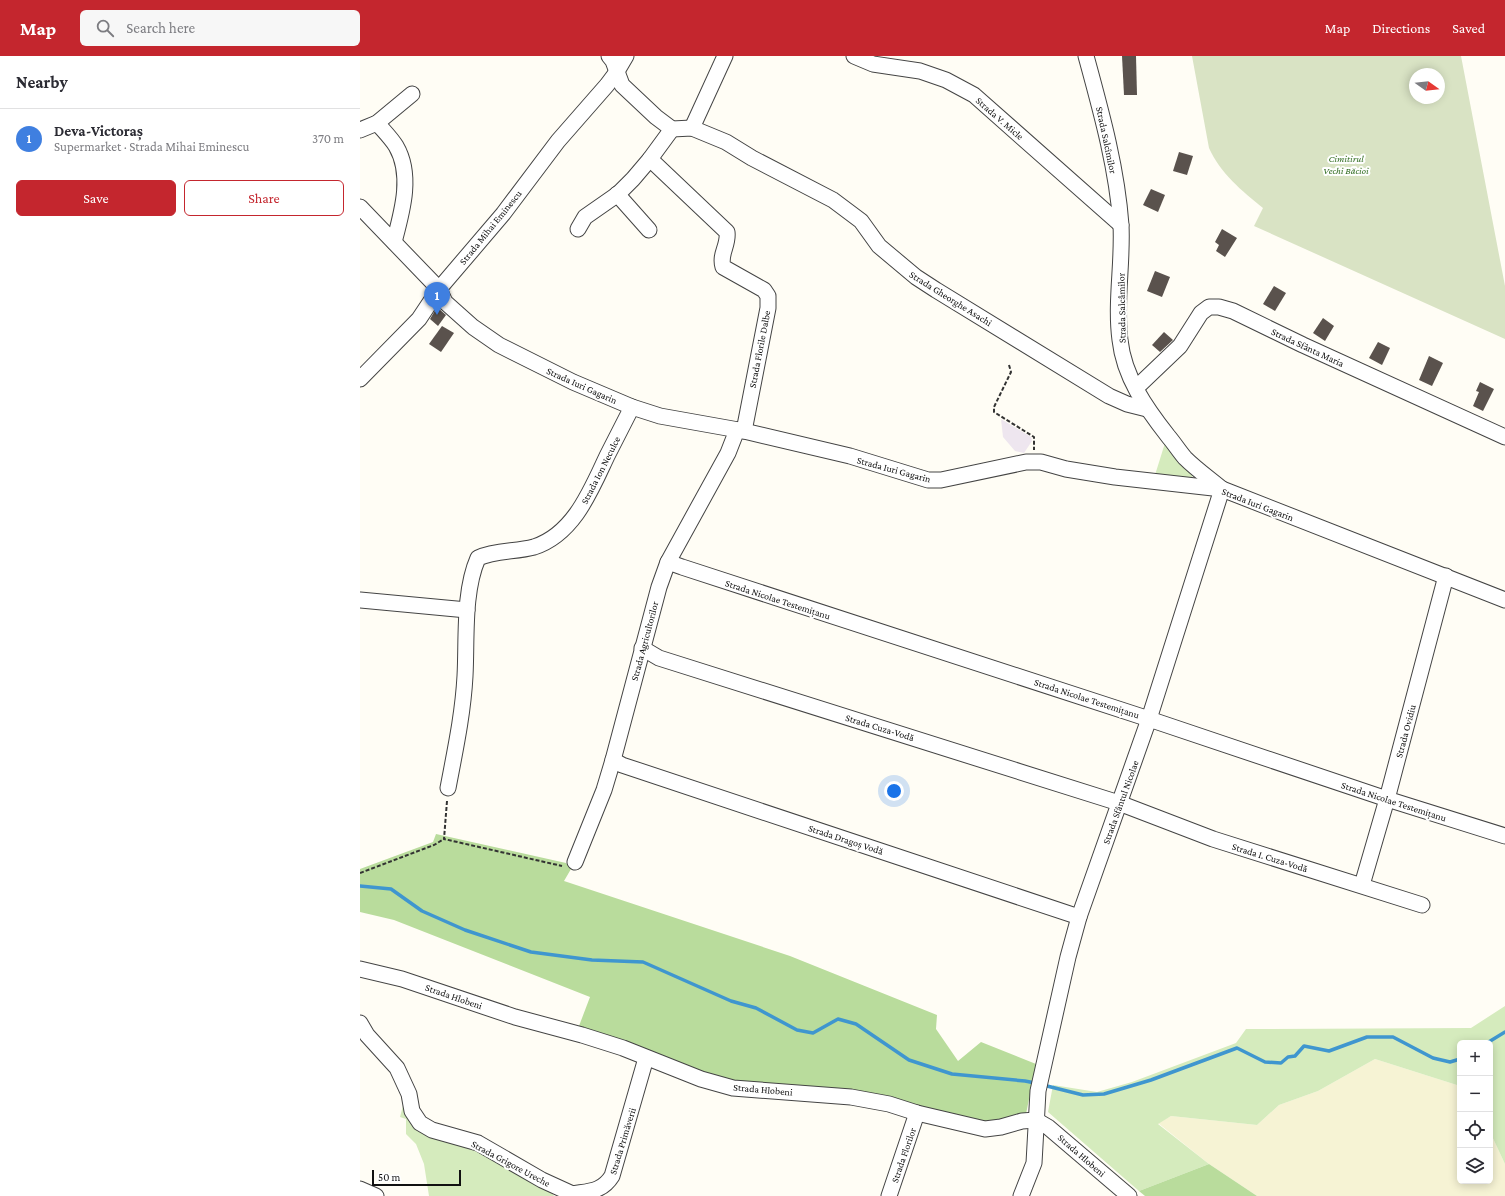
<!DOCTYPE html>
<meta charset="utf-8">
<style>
:root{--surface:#fff;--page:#f7f7f7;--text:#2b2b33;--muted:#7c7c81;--line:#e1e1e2;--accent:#c4262e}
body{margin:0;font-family:"Crimson Pro",serif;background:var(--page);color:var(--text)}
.controls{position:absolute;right:12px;bottom:12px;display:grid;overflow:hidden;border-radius:6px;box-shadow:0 2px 10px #0003}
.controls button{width:36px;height:36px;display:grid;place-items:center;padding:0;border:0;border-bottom:1px solid var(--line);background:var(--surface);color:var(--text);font:20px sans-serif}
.compass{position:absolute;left:1049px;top:12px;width:36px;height:36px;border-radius:50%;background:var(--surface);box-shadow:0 2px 10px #0003;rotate:105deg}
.scale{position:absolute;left:12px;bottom:10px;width:89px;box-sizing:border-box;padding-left:4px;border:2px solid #111;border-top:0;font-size:11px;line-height:14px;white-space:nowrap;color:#111;-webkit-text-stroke:3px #fff;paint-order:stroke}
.you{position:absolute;left:534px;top:735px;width:14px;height:14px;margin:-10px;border:3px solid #fff;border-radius:50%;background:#1a73e8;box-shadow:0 0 0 6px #1a73e833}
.badge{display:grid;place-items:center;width:26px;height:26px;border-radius:50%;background:var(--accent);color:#fff;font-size:13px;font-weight:700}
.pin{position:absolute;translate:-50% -33px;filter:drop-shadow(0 1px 2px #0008)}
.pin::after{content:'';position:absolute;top:21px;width:14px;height:12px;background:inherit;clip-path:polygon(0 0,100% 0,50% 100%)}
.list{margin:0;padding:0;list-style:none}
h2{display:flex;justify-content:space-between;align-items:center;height:52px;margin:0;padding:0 16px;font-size:17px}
h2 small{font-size:13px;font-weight:400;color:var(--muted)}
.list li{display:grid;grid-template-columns:26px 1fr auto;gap:12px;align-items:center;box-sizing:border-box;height:60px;padding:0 16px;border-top:1px solid var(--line)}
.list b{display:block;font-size:15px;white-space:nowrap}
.list p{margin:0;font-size:13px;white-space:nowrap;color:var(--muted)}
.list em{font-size:13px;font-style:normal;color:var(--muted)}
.actions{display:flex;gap:8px;padding:12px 16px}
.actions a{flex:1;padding:9px 0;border:1px solid var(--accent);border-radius:6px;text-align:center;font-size:14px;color:var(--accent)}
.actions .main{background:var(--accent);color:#fff}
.icon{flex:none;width:22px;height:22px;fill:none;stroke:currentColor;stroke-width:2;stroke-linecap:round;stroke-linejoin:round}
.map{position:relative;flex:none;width:1145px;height:1140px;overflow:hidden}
header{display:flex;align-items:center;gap:24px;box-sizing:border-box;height:56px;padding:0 20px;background:var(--accent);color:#fff}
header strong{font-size:19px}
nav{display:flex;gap:22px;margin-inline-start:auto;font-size:14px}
.search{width:280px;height:36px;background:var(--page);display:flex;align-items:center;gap:10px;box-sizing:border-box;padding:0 14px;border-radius:6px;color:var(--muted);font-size:15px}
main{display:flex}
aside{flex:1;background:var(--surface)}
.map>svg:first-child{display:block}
.industrial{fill:#eee6ef}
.farmland{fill:#f6f3d4}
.green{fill:#d5ebbd}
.forest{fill:#b9dc9c}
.cemetery{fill:#d9e3c4;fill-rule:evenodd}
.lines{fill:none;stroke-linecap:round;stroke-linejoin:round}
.stream{stroke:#3f96cf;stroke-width:3.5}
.building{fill:#5a524d}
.minor-casing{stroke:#444;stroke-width:17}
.path{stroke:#333;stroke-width:2;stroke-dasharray:4 2;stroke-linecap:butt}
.minor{stroke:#fff;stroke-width:15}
.labels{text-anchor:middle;stroke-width:4;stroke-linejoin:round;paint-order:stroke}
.street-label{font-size:10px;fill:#111;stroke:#fff}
.park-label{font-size:10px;font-style:italic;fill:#2f6b1f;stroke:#fff}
</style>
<header>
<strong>Map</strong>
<div class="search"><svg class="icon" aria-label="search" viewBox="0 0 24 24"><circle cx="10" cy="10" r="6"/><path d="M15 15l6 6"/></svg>Search here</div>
<nav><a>Map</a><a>Directions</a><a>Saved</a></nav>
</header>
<main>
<aside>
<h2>Nearby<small></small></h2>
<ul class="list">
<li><span class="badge" style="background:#3f7fe0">1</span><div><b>Deva-Victoraș</b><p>Supermarket · Strada Mihai Eminescu</p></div><em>370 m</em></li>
</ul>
<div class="actions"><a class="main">Save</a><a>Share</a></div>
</aside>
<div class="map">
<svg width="1145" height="1140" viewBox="0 0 1145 1140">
<rect width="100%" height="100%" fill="#fffdf5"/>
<path class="industrial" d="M641,363L671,381L672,385L664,397L655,395L643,381Z"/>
<path class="farmland" d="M1015,1003L1100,1030L1097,1054H1100V1125H1130V1076L1145,1108V1140H897L849,1108L798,1067L811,1060L897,1069L919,1049L958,1035Z"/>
<g class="green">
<path d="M805,387L834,418L830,424L795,419Z"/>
<path d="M1145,950V1108L1130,1076V987H1100V1054H1097L1100,1030L1015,1003L958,1035L919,1049L897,1069L811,1060L798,1068L849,1108L779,1135L688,1056L693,1029L737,1036L772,1026L876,987L886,973L1111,972Z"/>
<path d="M45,1042L53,1068L120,1092L190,1133L194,1140H69L64,1108L56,1088L46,1078V1063L40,1061Z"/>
</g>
<g class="forest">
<path d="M76,778L206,807L211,813L204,825L430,900L577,959L576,973L598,1005L621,986L676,1008L666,1058L632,1067L365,1024L219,970L230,941L34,864L0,856V813L73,786Z"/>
<path d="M849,1108L897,1140H785L779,1135Z"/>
</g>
<path class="cemetery" d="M832,0H1101L1145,230V283L894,170L903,152C882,135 860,117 849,92ZM1055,18H1079V42H1055Z"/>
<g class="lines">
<g class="stream">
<path d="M0,830L31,833L62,855L105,874L171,896L232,904L283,906L371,945L396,952L437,974L453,977L478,963L496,968L549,1004L592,1018L665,1025L675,1027"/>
<path d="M1127,987L1145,976"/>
<path d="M683,1029L723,1039L744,1038L791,1024L877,992L905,1006L921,1007L928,1001L935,1000L944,990L969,995L1007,981H1033L1073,1002L1090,1006L1100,1003"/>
</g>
</g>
<g class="building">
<path d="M762,0H776L777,39H764Z"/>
<path d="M819,96L833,100L827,119L813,115Z"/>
<path d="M791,133L805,139L798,156L783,149Z"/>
<path d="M862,173L877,182L865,201L856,195L859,189L855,186Z"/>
<path d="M795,215L810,221L802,241L787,235Z"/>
<path d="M914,230L926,237L915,255L903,248Z"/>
<path d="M76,253H79L86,259L78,270L70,263Z"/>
<path d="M963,262L974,270L965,285L953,277Z"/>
<path d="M82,270L94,277L81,296L69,288Z"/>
<path d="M804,276L813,284L800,296L792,289Z"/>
<path d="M1018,286L1030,292L1022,309L1009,302Z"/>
<path d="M1069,300L1083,307L1072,330L1059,324Z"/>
<path d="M1120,326L1134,333L1123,355L1113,350L1119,336L1116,335Z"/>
</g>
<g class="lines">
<g class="minor-casing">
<g id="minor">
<path d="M249,0L253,5L262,29L296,61L312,73L332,72L366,86L392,102L473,144L501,165L519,190L556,221L576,234L749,340L767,348L787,353"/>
<path d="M494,0L513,8L560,15L586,24L614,39L761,169"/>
<path d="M17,67C23,74 31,82 36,90C53,119 42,156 34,186"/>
<path d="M332,72L365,0"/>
<path d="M0,74L17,67L52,38"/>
<path d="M290,103L367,176C369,189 359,198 363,211L404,234L408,240V252L384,375"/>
<path d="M257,138L289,174"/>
<path d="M0,151L79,233L85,246L113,271L139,289L213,326L272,351L300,360L384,375L490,400L568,424H581L666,406H681L706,413L755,421L862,433L1145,544"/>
<path d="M218,173L225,161L258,138L273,123L290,103L312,73"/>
<path d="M0,323L59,263L79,233L143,158L198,85L247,29L256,17L266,0"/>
<path d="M776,332L820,290L841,257L849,251H859L873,255L943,289L1145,381"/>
<path d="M308,506L322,511L789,663L1027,743L1145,780"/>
<path d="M0,544L107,554"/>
<path d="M282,592L299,602L759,747L853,783L1062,849"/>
<path d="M253,704L262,709L719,861"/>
<path d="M88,732C95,695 103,658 105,620C107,584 103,536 118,502C135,494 156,496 174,491C214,478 231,434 247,400C255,384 264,367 272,351"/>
<path d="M215,806L244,734L253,704L299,531L308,506L368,397L377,374"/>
<path d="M1002,829L1027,743L1086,520"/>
<path d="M0,913L42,923L155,961L222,979L263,992L341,1023L373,1032L491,1041L529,1048L557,1057L625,1073L641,1071L662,1065L676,1064L688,1071L769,1140"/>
<path d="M0,967L7,979L37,1012L49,1038L52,1055L60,1067L72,1074L118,1087L182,1124L217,1140"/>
<path d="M0,1133L16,1140"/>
<path d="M210,1140L212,1138C229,1135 242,1136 252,1120L286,1002"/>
<path d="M529,1140L557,1057"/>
<path d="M661,1140L674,1107L678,1035L708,901L719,861L789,663L862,433C850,423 836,413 825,402C819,395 814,387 808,380C786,352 764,321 760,284C755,246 763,207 761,169C757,112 741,55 726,0"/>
</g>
</g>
<g class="path">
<path d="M649,309L651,316L634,351V356L674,381V394"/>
<path d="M87,745L84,783L202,810"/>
<path d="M0,817L74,789L84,783"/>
</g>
<use href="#minor" class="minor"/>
</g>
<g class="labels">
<g class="street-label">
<text transform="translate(640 62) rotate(41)" y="4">Strada V. Micle</text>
<text transform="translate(747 84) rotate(78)" y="4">Strada Salcîmilor</text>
<text transform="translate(130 171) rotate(-51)" y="4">Strada Mihai Eminescu</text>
<text transform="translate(591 242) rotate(32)" y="4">Strada Gheorghe Asachi</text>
<text transform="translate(761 252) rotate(-91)" y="4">Strada Salcâmilor</text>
<text transform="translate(948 291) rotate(25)" y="4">Strada Sfânta Maria</text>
<text transform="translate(399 293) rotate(-79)" y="4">Strada Florile Dalbe</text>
<text transform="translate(222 329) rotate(24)" y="4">Strada Iuri Gagarin</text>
<text transform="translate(534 413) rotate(15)" y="4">Strada Iuri Gagarin</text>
<text transform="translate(240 414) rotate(-63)" y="4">Strada Ion Neculce</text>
<text transform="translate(898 448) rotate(21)" y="4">Strada Iuri Gagarin</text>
<text transform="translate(418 543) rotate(18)" y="4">Strada Nicolae Testemițanu</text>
<text transform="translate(284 585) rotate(-75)" y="4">Strada Agricultorilor</text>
<text transform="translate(727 642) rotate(18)" y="4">Strada Nicolae Testemițanu</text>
<text transform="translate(520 671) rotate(17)" y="4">Strada Cuza-Vodă</text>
<text transform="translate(1045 675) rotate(-75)" y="4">Strada Ovidiu</text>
<text transform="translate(1034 745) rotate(18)" y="4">Strada Nicolae Testemițanu</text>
<text transform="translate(760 746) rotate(-70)" y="4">Strada Sfântul Nicolae</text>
<text transform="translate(486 783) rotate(18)" y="4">Strada Dragoș Vodă</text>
<text transform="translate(910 801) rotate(17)" y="4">Strada I. Cuza-Vodă</text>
<text transform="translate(94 940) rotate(19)" y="4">Strada Hlobeni</text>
<text transform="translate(403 1033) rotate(5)" y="4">Strada Hlobeni</text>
<text transform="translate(262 1085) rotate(-73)" y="4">Strada Primăverii</text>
<text transform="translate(543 1099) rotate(-71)" y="4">Strada Florilor</text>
<text transform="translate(722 1099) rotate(41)" y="4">Strada Hlobeni</text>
<text transform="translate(151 1107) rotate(28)" y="4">Strada Grigore Ureche</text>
</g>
<g class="park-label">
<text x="986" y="106">Cimitirul<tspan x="986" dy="12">Vechi Băcioi</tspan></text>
</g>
</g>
</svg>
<div class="controls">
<button>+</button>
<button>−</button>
<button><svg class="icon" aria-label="locate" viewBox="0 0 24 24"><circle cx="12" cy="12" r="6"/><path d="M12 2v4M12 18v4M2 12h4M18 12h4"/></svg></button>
<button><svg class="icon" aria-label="layers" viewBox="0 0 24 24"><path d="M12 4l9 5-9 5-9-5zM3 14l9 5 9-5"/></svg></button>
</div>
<svg class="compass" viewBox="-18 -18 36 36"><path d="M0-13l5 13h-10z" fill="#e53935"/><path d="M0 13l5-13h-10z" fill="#7c7c81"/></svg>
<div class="scale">50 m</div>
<div class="you"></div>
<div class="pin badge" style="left:77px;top:259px;background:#3f7fe0">1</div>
</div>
</main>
